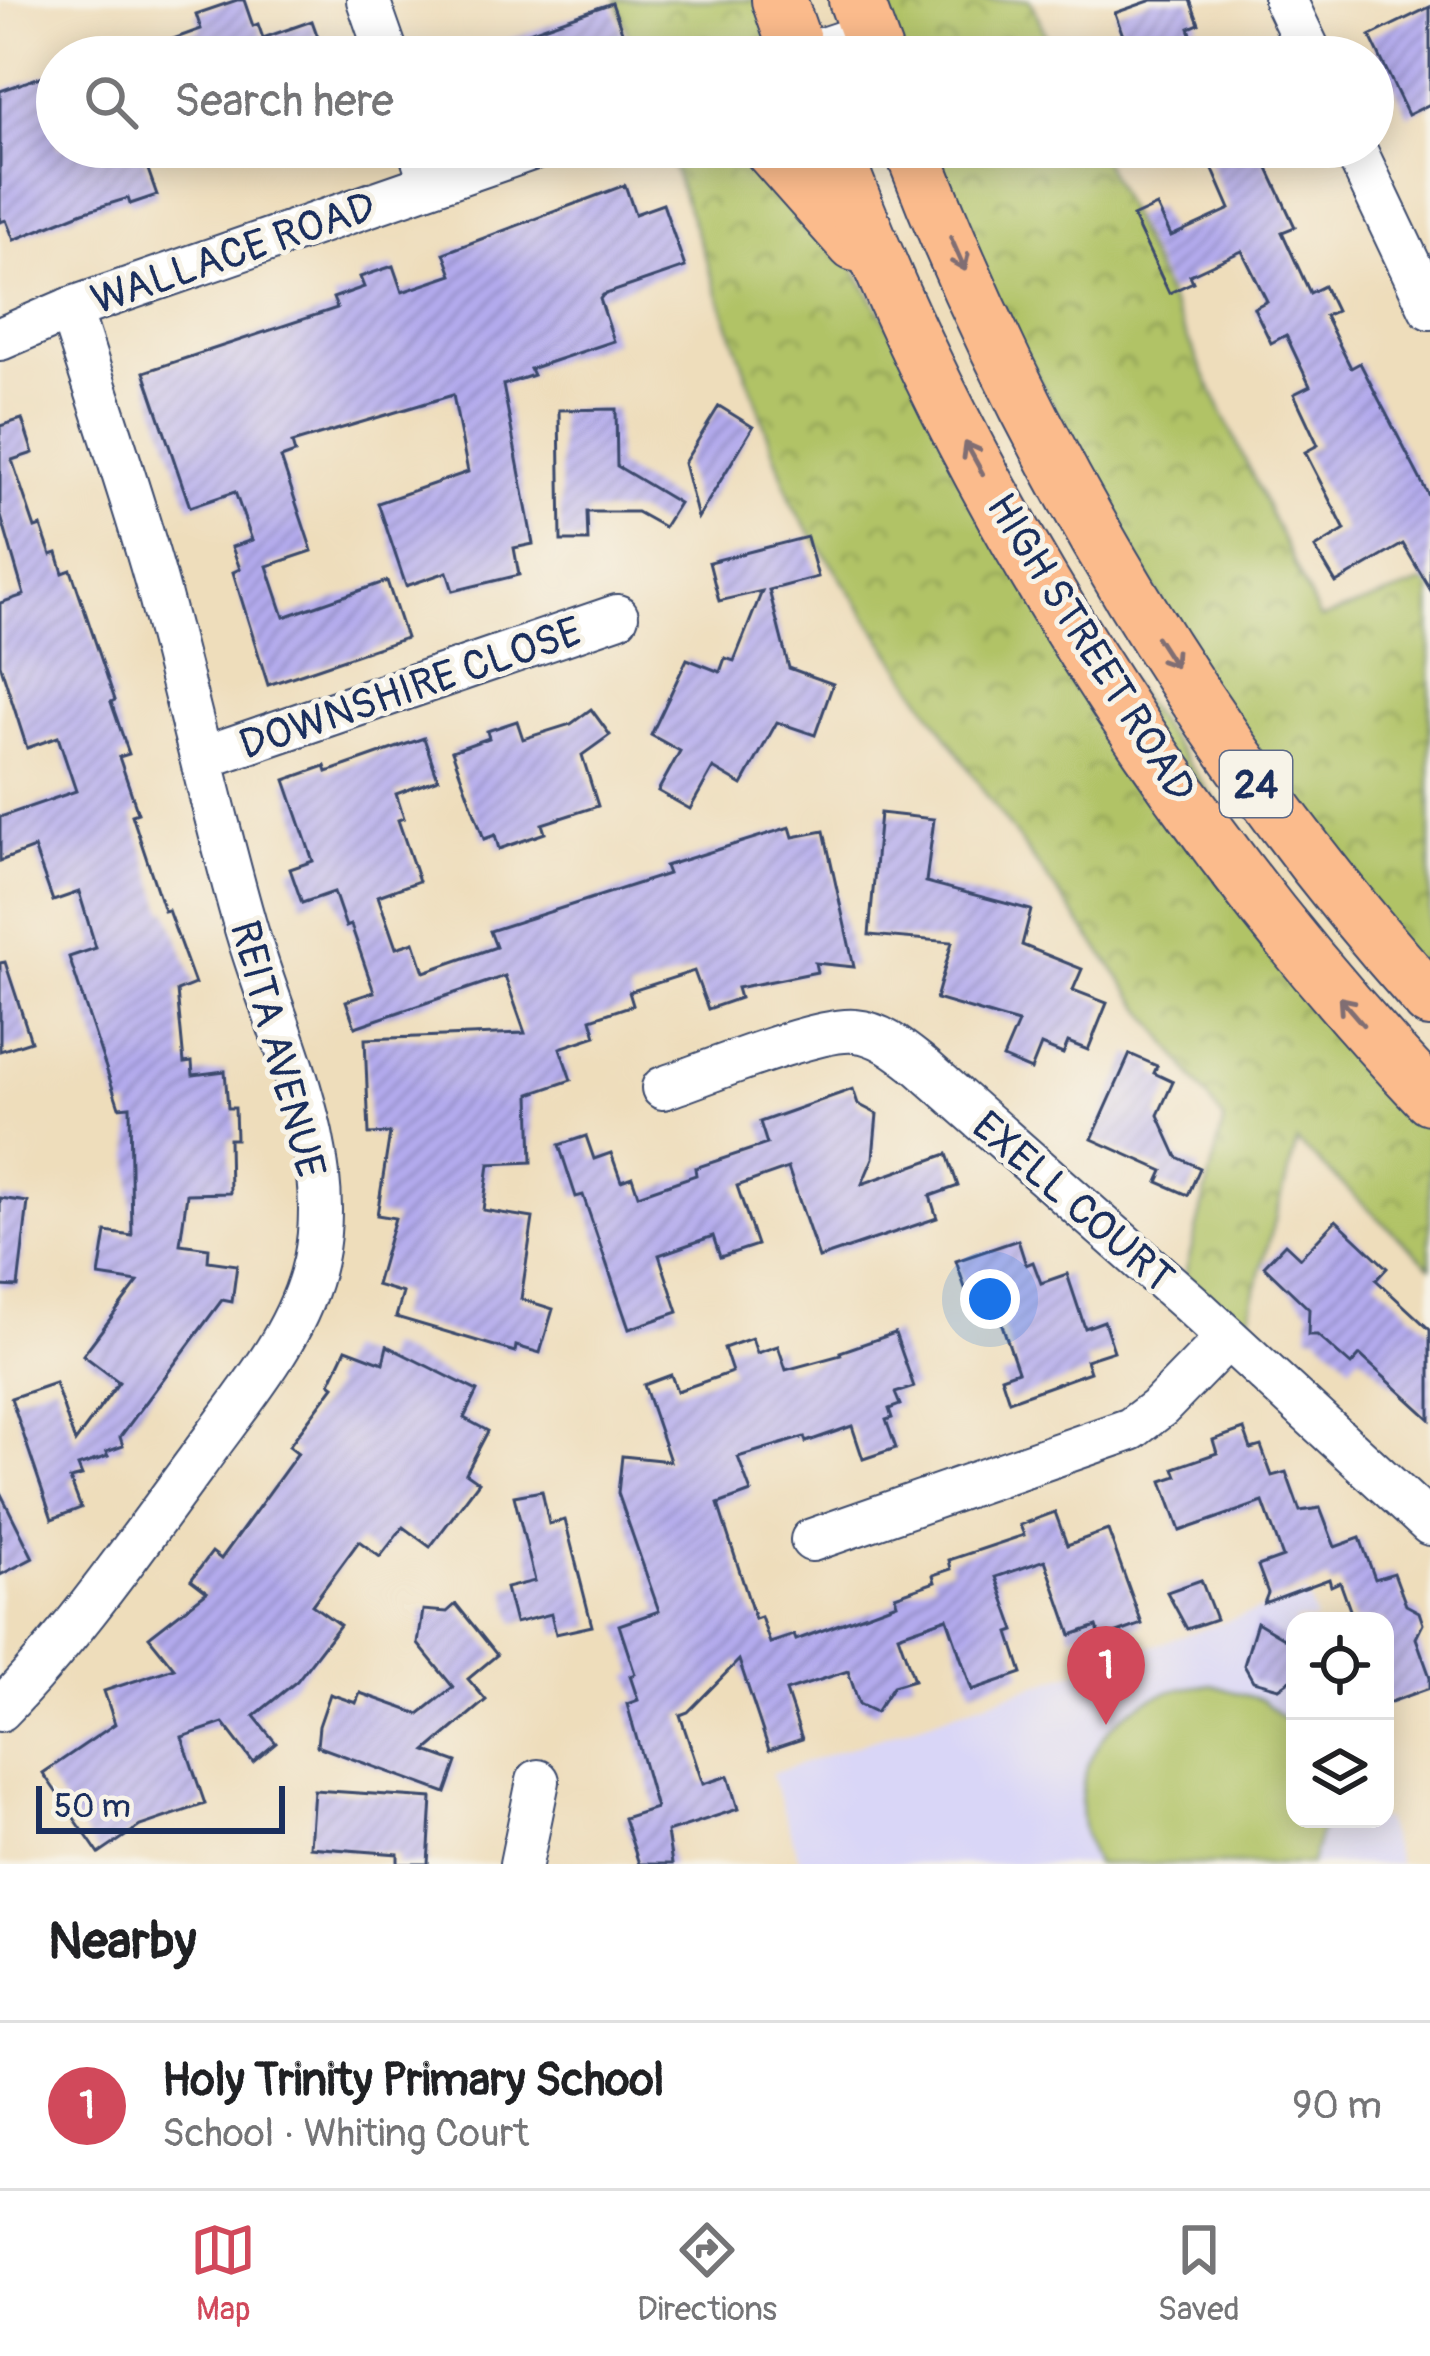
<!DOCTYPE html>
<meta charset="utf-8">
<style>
:root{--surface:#fff;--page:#f2f2f2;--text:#202124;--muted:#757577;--line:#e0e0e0;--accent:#d1495b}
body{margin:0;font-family:Pangolin,sans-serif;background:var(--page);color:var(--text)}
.controls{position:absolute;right:36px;bottom:36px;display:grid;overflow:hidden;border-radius:24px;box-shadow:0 6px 30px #0003}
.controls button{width:108px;height:108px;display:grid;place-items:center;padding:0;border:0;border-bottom:3px solid var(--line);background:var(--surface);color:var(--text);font:60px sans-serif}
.scale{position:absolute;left:36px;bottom:30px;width:249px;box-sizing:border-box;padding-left:12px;border:6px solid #1b2f5e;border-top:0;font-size:33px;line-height:42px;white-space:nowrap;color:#1b2f5e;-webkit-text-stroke:9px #f7f3e8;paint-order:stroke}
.you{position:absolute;left:990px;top:1299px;width:42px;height:42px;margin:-30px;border:9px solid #fff;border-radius:50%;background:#1a73e8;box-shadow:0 0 0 18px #1a73e833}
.badge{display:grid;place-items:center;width:78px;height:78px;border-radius:50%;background:var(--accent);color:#fff;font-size:39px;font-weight:700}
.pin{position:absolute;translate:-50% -99px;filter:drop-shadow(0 3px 6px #0008)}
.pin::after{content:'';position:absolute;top:63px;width:42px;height:36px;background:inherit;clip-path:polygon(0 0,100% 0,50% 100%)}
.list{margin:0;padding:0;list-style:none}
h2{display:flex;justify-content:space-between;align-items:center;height:156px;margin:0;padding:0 48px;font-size:51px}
h2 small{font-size:39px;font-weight:400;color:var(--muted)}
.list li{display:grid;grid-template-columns:78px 1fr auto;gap:36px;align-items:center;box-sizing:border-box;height:168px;padding:0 48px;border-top:3px solid var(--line)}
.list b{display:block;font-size:45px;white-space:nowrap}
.list p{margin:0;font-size:39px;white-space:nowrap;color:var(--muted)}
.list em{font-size:39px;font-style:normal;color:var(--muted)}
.icon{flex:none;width:66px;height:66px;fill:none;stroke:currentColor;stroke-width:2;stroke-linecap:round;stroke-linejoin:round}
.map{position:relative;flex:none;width:1430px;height:1864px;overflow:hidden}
.search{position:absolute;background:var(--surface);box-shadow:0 6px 30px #0003;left:36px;right:36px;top:36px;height:132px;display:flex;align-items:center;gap:30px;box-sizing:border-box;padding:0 42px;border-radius:66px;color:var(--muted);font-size:45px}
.sheet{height:324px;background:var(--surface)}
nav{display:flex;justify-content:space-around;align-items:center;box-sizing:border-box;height:168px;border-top:3px solid var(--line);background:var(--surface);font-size:33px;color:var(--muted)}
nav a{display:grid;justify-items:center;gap:6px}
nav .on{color:var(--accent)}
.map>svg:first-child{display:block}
.built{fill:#d9d6f7}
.park{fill:url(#park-crowns);stroke:#667962;stroke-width:3}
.pitch{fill:#b1c366;stroke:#667962;stroke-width:3}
.building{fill:url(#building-hatch)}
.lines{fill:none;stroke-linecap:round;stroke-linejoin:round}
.minor-casing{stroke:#3b496c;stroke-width:46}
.major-casing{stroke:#3b496c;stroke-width:58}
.minor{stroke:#fff;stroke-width:42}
.major{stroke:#fbbb8c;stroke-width:54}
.oneway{stroke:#806e73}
.labels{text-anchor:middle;stroke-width:10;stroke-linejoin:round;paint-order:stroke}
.shield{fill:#f7f3e8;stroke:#5d6a87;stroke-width:3}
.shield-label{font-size:39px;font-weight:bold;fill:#1b2f5e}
.street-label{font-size:42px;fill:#1b2f5e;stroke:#f7f3e8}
</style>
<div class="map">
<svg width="1430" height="1864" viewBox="0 0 1430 1864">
<defs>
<pattern id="park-crowns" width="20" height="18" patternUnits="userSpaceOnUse" patternTransform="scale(3)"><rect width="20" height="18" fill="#b1c366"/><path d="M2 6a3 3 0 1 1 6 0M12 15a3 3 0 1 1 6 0" fill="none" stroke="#8f9f57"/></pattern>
<pattern id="building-hatch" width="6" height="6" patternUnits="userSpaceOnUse" patternTransform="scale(3)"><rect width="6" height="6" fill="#b3aaed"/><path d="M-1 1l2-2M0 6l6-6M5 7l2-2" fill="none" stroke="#918bc3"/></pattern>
</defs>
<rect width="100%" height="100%" fill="#f7f3e8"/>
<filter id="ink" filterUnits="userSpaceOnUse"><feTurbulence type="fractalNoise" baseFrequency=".00833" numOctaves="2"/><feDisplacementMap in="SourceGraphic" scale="24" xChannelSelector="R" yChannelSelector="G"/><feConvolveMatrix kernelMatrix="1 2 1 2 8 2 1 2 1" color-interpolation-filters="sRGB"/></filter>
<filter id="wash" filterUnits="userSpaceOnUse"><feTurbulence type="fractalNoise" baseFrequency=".004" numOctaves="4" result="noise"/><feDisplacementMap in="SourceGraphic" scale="48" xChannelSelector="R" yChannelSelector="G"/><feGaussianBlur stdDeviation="2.7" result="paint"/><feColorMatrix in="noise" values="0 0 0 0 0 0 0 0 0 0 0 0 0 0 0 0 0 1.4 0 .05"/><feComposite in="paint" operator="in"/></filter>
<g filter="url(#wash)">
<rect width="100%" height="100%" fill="#edb"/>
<path class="built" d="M1307,1594L1316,1621H1295V1819H1384L1399,1864H801L771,1774Z"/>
<g class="park">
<path d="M616,0H779L799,57H636Z"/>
<path d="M856,0H1030L1056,57H877Z"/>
<path d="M666,147H769L795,174L997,500L1430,1097V1266L1297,1142L1253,1298L1243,1353L1180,1294L1224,1120L987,796L794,508Z"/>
<path d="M911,147H1097L1320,619L1430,580V1000L1279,816Z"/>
</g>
<path class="pitch" d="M1212,1685L1262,1700L1295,1728V1819H1324L1311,1864H1095C1052,1771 1114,1688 1212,1685Z"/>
<g id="blocks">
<g class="building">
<path d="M237,0H244L253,26L258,24L263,38L312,21L325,57H134V53L201,29L196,14Z"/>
<path d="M1152,0H1190L1199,24L1189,28L1197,52L1183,57H1153L1148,43L1128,50L1115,13Z"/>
<path d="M612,3L628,48L602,57H470L469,53Z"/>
<path d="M1430,7V104L1408,115L1370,36Z"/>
<path d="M57,71V147H140L157,195L130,204L128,198L83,212L14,240L6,220L0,222V91Z"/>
<path d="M1203,147H1258L1295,227L1282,232L1310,293L1324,286L1336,311L1325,316L1351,368L1360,363L1430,498V589L1403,544L1336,583L1315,548L1345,530L1305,452L1318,445L1294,394L1310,386L1286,335L1271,343L1254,308L1267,301L1242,251L1190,275L1193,282L1169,293L1133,217L1157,206L1171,236L1230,209Z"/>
<path d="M625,185L635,214L663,204L685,267L603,295L600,299L614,341L530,369L533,375L503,385L533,544L514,548L519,575L453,591L447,572L406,586L378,503L468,472L453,395L292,443L295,453L281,458L312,551L267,566L284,617L387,581L406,638L268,685L233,572L240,569L232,547L252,540L235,492L190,507L144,372L337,308L333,298L364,287L360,277L393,266L402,292L452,275L444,253Z"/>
<path d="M719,406L753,427L698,518L684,463Z"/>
<path d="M616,409L617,466L679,503L664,527L637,512H587L588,541H561L559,410Z"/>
<path d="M22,419L33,453L12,460L35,528L41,526L51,555L57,553L63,573L71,570L115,700L111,702L129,754L119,757L138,813L132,815L164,911L168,910L195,984L177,991L184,1063L192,1062L193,1075L225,1071L228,1108H235L236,1139H229L230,1193L187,1194L180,1244L209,1248L208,1261L237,1265L232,1302L222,1300L120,1437L123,1446L106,1452L108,1456L78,1466L82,1476L70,1479L81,1508L52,1519L11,1398L55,1383L75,1442L119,1382L83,1355L138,1282L99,1276L106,1232L132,1236L130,1106L119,1107L69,957L96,948L79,892L53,901L34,848L0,861V817L76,791L58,737L27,748L0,664V603L24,595L0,513V426Z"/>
<path d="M807,537L818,577L769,590L789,668L833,684L815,735L777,722L742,785L713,768L690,809L658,791L680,751L651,735L687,659L720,672L725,658L734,661L762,591L719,601L709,562Z"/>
<path d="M591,709L610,735L582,755L598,806L542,824L545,833L499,849L495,835L484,839L452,751L489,738L487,731L517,721L523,739L571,724Z"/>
<path d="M424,738L438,779L396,794L404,818L398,820L419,881L378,896L396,948L414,942L424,972L496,947L490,931L668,874L665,866L790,827L793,837L824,831L854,967L815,963L817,972L737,988L740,998L708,1009L694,971L629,992L633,1005L591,1019L596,1036L560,1048L571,1080L530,1094L532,1162L489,1164L483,1210L533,1218L521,1299L553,1309L540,1353L516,1346L515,1352L396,1317L403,1293L376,1285L395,1218L377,1215L390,1133L369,1134L365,1039L525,1033L505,976L355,1027L346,1001L374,992L351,925L346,927L334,892L302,903L290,869L313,861L285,780L325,766L327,772Z"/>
<path d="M880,813L934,819L926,882L1031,910L1022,945L1082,969L1073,990L1107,1003L1088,1050L1068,1042L1063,1054L1041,1045L1031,1070L1003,1058L1018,1023L936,999L952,942L869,935Z"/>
<path d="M5,962L31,1041L0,1051V963Z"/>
<path d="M1130,1054L1157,1066L1154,1073L1173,1082L1158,1115L1177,1157L1200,1168L1188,1195L1158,1182L1163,1171L1092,1139Z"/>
<path d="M853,1089L858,1104L877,1114L873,1158L862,1184L947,1154L958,1186L930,1196L937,1218L819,1258L788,1168L737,1186L757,1245L720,1257L713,1236L659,1255L678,1312L629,1329L583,1195L576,1197L559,1145L586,1136L594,1159L611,1153L621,1181L632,1177L638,1195L696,1175L695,1168L767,1144L760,1122Z"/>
<path d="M0,1198L28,1202L18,1287L0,1286Z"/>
<path d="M1336,1220L1387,1268L1376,1280L1430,1330V1419L1360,1355L1351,1365L1317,1335H1308L1309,1309L1264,1266L1285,1244L1300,1258Z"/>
<path d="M1018,1240L1026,1265L1033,1262L1041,1283L1067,1274L1085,1328L1104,1321L1114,1351L1086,1360L1090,1372L1009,1401L1001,1377L1018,1371L1000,1319L986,1284L966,1291L956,1261Z"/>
<path d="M895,1333L914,1387L895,1393L900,1405L889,1409L892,1418L886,1420L896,1448L863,1459L852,1426L806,1442L804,1437L738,1457L751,1492L718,1504L755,1619L761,1617L770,1643L794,1635L796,1640L897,1603L895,1596L935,1582L933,1575L951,1569L949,1560L1024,1535L1020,1525L1055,1512L1067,1545L1108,1530L1142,1624L1101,1639L1097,1626L1071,1635L1045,1560L996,1577L1015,1631L1009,1633L1022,1673L972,1690L947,1618L898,1635L914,1680L893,1686L876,1712L859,1704L848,1671L786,1691L802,1739L769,1750L739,1660L688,1712L680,1715L703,1784L728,1776L738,1809L667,1832L672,1864H639L624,1818L656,1808L627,1704L638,1700L630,1676L635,1674L619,1625L659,1611L618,1493L622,1456L670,1461L644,1385L671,1375L677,1391L732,1372L724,1348L752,1338L757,1353L778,1346L786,1370L841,1355L840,1352Z"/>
<path d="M387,1346L477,1391L464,1418L488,1431L466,1473L479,1482L430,1547L403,1527L380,1557L359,1541L312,1605L340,1625L297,1681L254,1716L276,1743L253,1762L223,1723L182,1737L205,1804L140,1826L99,1854L43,1773L115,1724L104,1691L174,1668L149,1637L207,1592L191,1580L212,1552L221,1559L298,1453L289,1446L334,1386L330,1383L346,1349L383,1363Z"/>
<path d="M1244,1429L1251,1449L1261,1446L1272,1476L1286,1472L1300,1511L1320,1508L1335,1547L1360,1538L1375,1579L1394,1573L1406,1605L1419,1612L1423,1624L1416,1638L1430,1677V1688L1385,1704V1621H1354L1340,1582L1331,1586L1329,1579L1264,1603L1268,1593L1258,1566L1283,1557L1263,1502L1180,1531L1162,1481L1177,1476L1174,1468L1217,1453L1213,1440Z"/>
<path d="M542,1491L549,1524L565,1520L592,1626L556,1634L551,1614L515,1623L506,1588L535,1581L514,1496Z"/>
<path d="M0,1492L33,1558L0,1575Z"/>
<path d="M1201,1580L1216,1619L1187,1629L1167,1592Z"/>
<path d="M456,1604L497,1655L468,1679L486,1700L426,1751L457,1762L446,1793L317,1746L319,1726L330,1694L356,1703L360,1693L419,1714L453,1687L418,1644L423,1610L447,1612Z"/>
<path d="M1257,1622L1295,1645V1677L1279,1688L1253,1681L1244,1665Z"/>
<path d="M314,1790L432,1798L428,1864H398V1854L310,1847Z"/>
</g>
</g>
</g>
<g filter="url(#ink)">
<use href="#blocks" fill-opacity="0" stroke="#3b496c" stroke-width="3"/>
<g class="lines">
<g class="minor-casing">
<g id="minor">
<path d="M368,0L388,57"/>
<path d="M1285,0L1312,57"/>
<path d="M798,57L868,34"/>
<path d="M419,147L431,183"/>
<path d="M1354,147L1430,308"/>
<path d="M0,339L70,309L537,147"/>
<path d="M202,758L617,616"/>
<path d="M663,1088C704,1074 818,1027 855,1031C881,1033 903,1052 922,1067L1191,1304L1430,1524"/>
<path d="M812,1540L1131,1429L1160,1407L1227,1338"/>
<path d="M0,1710C74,1634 134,1547 197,1462C241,1400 299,1336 315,1260C339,1148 272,1025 243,918C212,808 187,696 157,585C131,492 99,401 70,309"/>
<path d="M521,1864L538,1781"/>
</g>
</g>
<g class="major-casing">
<g id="major">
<path d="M779,0L799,57"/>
<path d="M856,0L877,57"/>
<path d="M769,147L855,244"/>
<path d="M833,147C960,490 1178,832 1430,1097"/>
<path d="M911,147C1029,455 1209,754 1430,1000"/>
</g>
</g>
<use href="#minor" class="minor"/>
<use href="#major" class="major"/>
</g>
<defs><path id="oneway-shaft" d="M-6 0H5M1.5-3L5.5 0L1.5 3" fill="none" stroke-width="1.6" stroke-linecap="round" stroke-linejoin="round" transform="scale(3)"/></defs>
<g class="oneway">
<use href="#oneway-shaft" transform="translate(958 254) rotate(66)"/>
<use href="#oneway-shaft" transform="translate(974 458) rotate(-119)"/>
<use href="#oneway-shaft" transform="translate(1166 652) rotate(57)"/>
<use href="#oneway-shaft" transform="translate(1351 1011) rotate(-131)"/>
</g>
</g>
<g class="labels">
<rect class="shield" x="1220" y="751" width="72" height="66" rx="9"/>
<g class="shield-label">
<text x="1256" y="798">24</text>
</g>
<g class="street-label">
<text transform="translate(233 252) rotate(-19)" y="15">WALLACE ROAD</text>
<text transform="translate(1092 647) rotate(58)" y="15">HIGH STREET ROAD</text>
<text transform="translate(410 687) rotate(-19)" y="15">DOWNSHIRE CLOSE</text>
<text transform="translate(279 1049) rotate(75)" y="15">REITA AVENUE</text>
<text transform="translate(1074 1201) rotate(41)" y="15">EXELL COURT</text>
</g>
</g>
</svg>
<div class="controls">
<button><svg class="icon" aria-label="locate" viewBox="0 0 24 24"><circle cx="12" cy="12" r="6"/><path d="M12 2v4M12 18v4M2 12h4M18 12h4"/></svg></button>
<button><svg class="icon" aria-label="layers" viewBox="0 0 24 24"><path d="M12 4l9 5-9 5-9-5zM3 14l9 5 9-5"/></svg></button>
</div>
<div class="scale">50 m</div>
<div class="you"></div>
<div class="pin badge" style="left:1106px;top:1725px">1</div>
<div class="search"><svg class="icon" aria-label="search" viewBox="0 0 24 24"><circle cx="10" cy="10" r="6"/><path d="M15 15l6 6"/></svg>Search here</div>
</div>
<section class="sheet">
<h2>Nearby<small></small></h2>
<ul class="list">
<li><span class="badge">1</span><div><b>Holy Trinity Primary School</b><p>School · Whiting Court</p></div><em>90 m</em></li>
</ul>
</section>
<nav>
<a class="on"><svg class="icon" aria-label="map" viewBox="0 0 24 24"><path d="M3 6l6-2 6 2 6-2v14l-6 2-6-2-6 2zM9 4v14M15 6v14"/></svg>Map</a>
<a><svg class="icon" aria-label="directions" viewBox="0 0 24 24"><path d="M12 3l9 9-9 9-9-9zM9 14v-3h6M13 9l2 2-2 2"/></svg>Directions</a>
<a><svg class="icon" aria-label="saved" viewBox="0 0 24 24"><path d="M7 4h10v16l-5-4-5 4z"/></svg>Saved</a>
</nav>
